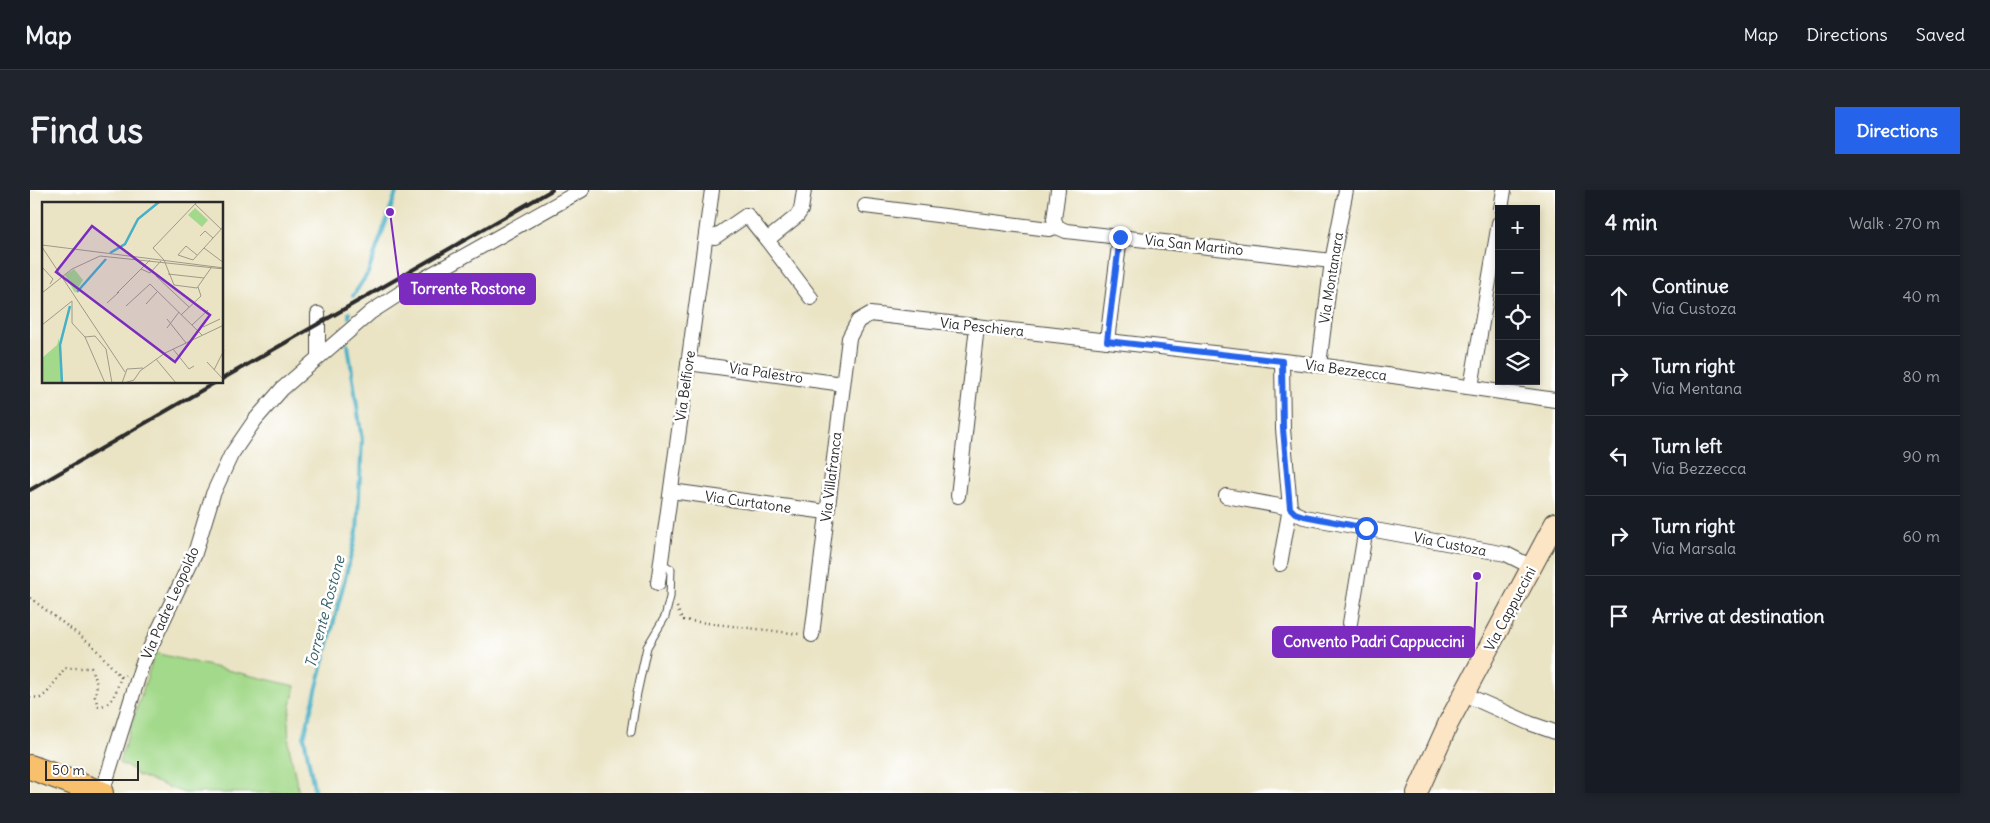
<!DOCTYPE html>
<meta charset="utf-8">
<style>
:root{--surface:#171b24;--page:#20242c;--text:#f1f3f6;--muted:#9ea1a6;--line:#363941;--accent:#2563eb}
body{margin:0;font-family:Delius,sans-serif;background:var(--page);color:var(--text)}
.controls{position:absolute;right:15px;top:15px;display:grid;overflow:hidden;border-radius:0px;box-shadow:0 2px 8px #0003}
.controls button{width:45px;height:45px;display:grid;place-items:center;padding:0;border:0;border-bottom:1px solid var(--line);background:var(--surface);color:var(--text);font:25px sans-serif}
.scale{position:absolute;left:15px;bottom:12px;width:94px;box-sizing:border-box;padding-left:5px;border:2px solid #2b2b2b;border-top:0;font-size:14px;line-height:18px;white-space:nowrap;color:#2b2b2b;-webkit-text-stroke:4px #fff;paint-order:stroke}
.stop{position:absolute;width:15px;height:15px;margin:-11px;border:4px solid #2563eb;border-radius:50%;background:#fff}
.stop.end{background:#2563eb;border-color:#fff;box-shadow:0 1px 5px #0008}
.list{margin:0;padding:0;list-style:none}
h2{display:flex;justify-content:space-between;align-items:center;height:65px;margin:0;padding:0 20px;font-size:21px}
h2 small{font-size:16px;font-weight:400;color:var(--muted)}
.list li{display:grid;grid-template-columns:32px 1fr auto;gap:15px;align-items:center;box-sizing:border-box;height:80px;padding:0 20px;border-top:1px solid var(--line)}
.list b{display:block;font-size:19px;white-space:nowrap}
.list p{margin:0;font-size:16px;white-space:nowrap;color:var(--muted)}
.list em{font-size:16px;font-style:normal;color:var(--muted)}
.icon{flex:none;width:28px;height:28px;fill:none;stroke:currentColor;stroke-width:2;stroke-linecap:round;stroke-linejoin:round}
.map{position:relative;flex:none;width:1525px;height:603px;overflow:hidden;border-radius:0px}
header{display:flex;align-items:center;gap:30px;box-sizing:border-box;height:70px;padding:0 25px;background:var(--surface);border-bottom:1px solid var(--line)}
header strong{font-size:24px}
nav{display:flex;gap:28px;margin-inline-start:auto;font-size:18px}
.intro{display:flex;align-items:center;justify-content:space-between;box-sizing:border-box;height:120px;padding:0 30px}
h1{margin:0;font-size:35px}
.button{padding:12px 22px;border-radius:0px;background:var(--accent);color:#fff;font-size:18px;font-weight:700}
main{display:flex;gap:30px;padding:0 30px}
aside{flex:1;background:var(--surface);border-radius:0px;box-shadow:0 2px 8px #0003}
.map>svg:first-child{display:block}
.green{fill:#a3d98a;stroke:#67825a}
.lines{fill:none;stroke-linecap:round;stroke-linejoin:round}
.stream{stroke:#47b0c6;stroke-width:4}
.service-casing{stroke:#484742;stroke-width:9}
.minor-casing{stroke:#484742;stroke-width:16}
.secondary-casing{stroke:#484742;stroke-width:22}
.trunk-casing{stroke:#484742;stroke-width:26}
.path{stroke:#484742;stroke-width:2.5;stroke-dasharray:1 4;stroke-linecap:butt}
.service{stroke:#fff;stroke-width:7}
.minor{stroke:#fff;stroke-width:14}
.secondary{stroke:#fce5c4;stroke-width:20}
.trunk{stroke:#f8bf6c;stroke-width:24}
.rail{stroke:#2b2b2b;stroke-width:4}
.route{stroke:#2563eb;stroke-width:6}
.labels{text-anchor:middle;stroke-width:5;stroke-linejoin:round;paint-order:stroke}
.street-label{font-size:14px;fill:#2b2b2b;stroke:#fff}
.water-label{font-size:15px;font-style:italic;fill:#366069;stroke:#fff}
.inset-river{fill:none;stroke:#47b0c6;stroke-width:2.5}
.inset-road{fill:none;stroke:#9e9a87;stroke-width:1}
.view{fill:#7b2cbf;fill-opacity:0.15;stroke:#7b2cbf;stroke-width:2.5}
.inset-edge{fill:none;stroke:#2b2b2b;stroke-width:2.5}
.leader{fill:none;stroke:#7b2cbf;stroke-width:2}
.callout-dot{fill:#7b2cbf;stroke:#fff;stroke-width:2}
.callout{fill:#7b2cbf;stroke:#7b2cbf;stroke-width:2}
.callout-label{font-size:15px;text-anchor:middle;font-weight:bold;fill:#fff}
</style>
<header>
<strong>Map</strong>
<nav><a>Map</a><a>Directions</a><a>Saved</a></nav>
</header>
<div class="intro"><h1>Find us</h1><a class="button">Directions</a></div>
<main>
<div class="map">
<svg width="1525" height="603" viewBox="0 0 1525 603">
<rect width="100%" height="100%" fill="#fff"/>
<filter id="ink" filterUnits="userSpaceOnUse"><feTurbulence type="fractalNoise" baseFrequency=".02" numOctaves="2"/><feDisplacementMap in="SourceGraphic" scale="10" xChannelSelector="R" yChannelSelector="G"/><feConvolveMatrix kernelMatrix="1 2 1 2 8 2 1 2 1" color-interpolation-filters="sRGB"/></filter>
<filter id="wash" filterUnits="userSpaceOnUse"><feTurbulence type="fractalNoise" baseFrequency=".0096" numOctaves="4" result="noise"/><feDisplacementMap in="SourceGraphic" scale="20" xChannelSelector="R" yChannelSelector="G"/><feGaussianBlur stdDeviation="1.12" result="paint"/><feColorMatrix in="noise" values="0 0 0 0 0 0 0 0 0 0 0 0 0 0 0 0 0 1.4 0 .05"/><feComposite in="paint" operator="in"/></filter>
<g filter="url(#wash)">
<rect width="100%" height="100%" fill="#eae4c5"/>
<path class="green" d="M125,463L265,496L258,531L259,557L269,603H154L107,585L102,579L89,573Z"/>
<g class="lines">
<g class="stream">
<path d="M323,106L338,83L367,0"/>
<path d="M319,127V123"/>
<path d="M285,603L274,547L327,342L332,250L318,155"/>
</g>
</g>
</g>
<g filter="url(#ink)">
<g class="lines">
<g class="service-casing">
<path id="service" d="M601,542L607,503L617,457L635,427L640,407L641,379L631,373"/>
</g>
<g class="minor-casing">
<g id="minor">
<path d="M835,16L1019,39L1027,37L1036,41L1302,71"/>
<path d="M1471,19L1474,0"/>
<path d="M1027,37L1024,29L1028,0"/>
<path d="M676,46L685,47L717,25L737,50L767,26L771,20L774,0"/>
<path d="M737,50L781,108"/>
<path d="M1077,151L1090,47"/>
<path d="M288,167V124"/>
<path d="M658,173L813,194"/>
<path d="M1289,175L1302,71L1316,0"/>
<path d="M1441,197L1469,33"/>
<path d="M641,301L796,322"/>
<path d="M928,306L947,136"/>
<path d="M1196,306L1260,318L1265,323L1274,327L1476,364L1502,377"/>
<path d="M1250,374L1260,318L1253,239L1252,171"/>
<path d="M628,393L682,0"/>
<path d="M1320,433L1336,338"/>
<path d="M782,445L819,148L828,131L840,124L1289,175L1525,210"/>
<path d="M1434,504L1499,533L1525,542"/>
<path d="M72,603L112,475L165,363L183,304L201,265L225,230L252,199L341,122L386,93L552,0"/>
</g>
</g>
<g class="secondary-casing">
<path id="secondary" d="M1387,603L1419,532L1525,333"/>
</g>
<g class="trunk-casing">
<path id="trunk" d="M0,577L71,603"/>
</g>
<g class="path">
<path d="M0,408L61,454L91,487L95,485"/>
<path d="M647,417L652,430L769,444"/>
<path d="M0,507L10,508L17,503L35,478H61L67,494L65,507L68,516C84,516 86,500 91,487"/>
</g>
<use href="#service" class="service"/>
<use href="#minor" class="minor"/>
<use href="#secondary" class="secondary"/>
<use href="#trunk" class="trunk"/>
<g class="rail">
<path d="M192,189L522,0"/>
<path d="M0,300L186,192"/>
</g>
</g>
</g>
<g class="lines" filter="url(#ink)">
<path class="route" d="M1090,47L1077,151L1252,171L1253,239L1260,318L1265,323L1274,326L1336,338"/>
</g>
<g class="labels">
<g class="street-label">
<text transform="translate(1164 55) rotate(6)" y="5">Via San Martino</text>
<text transform="translate(1301 88) rotate(-81)" y="5">Via Montanara</text>
<text transform="translate(952 137) rotate(6)" y="5">Via Peschiera</text>
<text transform="translate(1316 180) rotate(8)" y="5">Via Bezzecca</text>
<text transform="translate(736 183) rotate(8)" y="5">Via Palestro</text>
<text transform="translate(655 196) rotate(-82)" y="5">Via Belfiore</text>
<text transform="translate(801 287) rotate(-83)" y="5">Via Villafranca</text>
<text transform="translate(718 312) rotate(8)" y="5">Via Curtatone</text>
<text transform="translate(1420 354) rotate(11)" y="5">Via Custoza</text>
<text transform="translate(140 413) rotate(-66)" y="5">Via Padre Leopoldo</text>
<text transform="translate(1480 419) rotate(-62)" y="5">Via Cappuccini</text>
</g>
<g class="water-label">
<text transform="translate(295 422) rotate(-75)" y="5">Torrente Rostone</text>
</g>
</g>
<g transform="translate(12 12)">
<rect width="181" height="181" fill="#eae4c5"/>
<path d="M153,6L166,18L160,25L146,13ZM32,67L41,78L33,91L23,73ZM17,136L20,181H0V156L15,143Z" fill="#a3d98a"/>
<path class="inset-river" d="M68,51L83,42L96,17L117,0M35,90L64,57M20,181L18,143L28,104"/>
<path class="inset-road" d="M155,0L111,46L122,58L132,83L155,86L169,66M153,2L179,27M158,34L163,29L171,36M0,43L182,66M0,45L83,170M162,46L182,61M155,53L144,44L136,53L151,58L182,24M0,65L11,77L8,82M99,67L108,71L119,59M126,72L162,76M114,74L147,105M0,91L30,67L58,54L182,67M75,91L108,58M65,101L77,90M104,102L115,90M84,104L108,82L160,133M139,113L159,94L156,85M125,117L144,141M0,123L30,99V121L43,135L53,134L64,147L70,181M150,123L166,108M161,125L178,117M125,126L137,110M43,135L63,181M131,147L147,167L152,164M114,157L134,181M165,160L182,178M172,168L182,148M80,181L85,167L101,166M82,181L92,178L98,169L123,151L182,123"/>
<path class="view" d="M50,24L168,113L133,160L14,70Z"/>
<rect width="181" height="181" class="inset-edge"/>
</g>
<path class="leader" d="M360 22L370 99M1447 386L1444 452"/>
<g class="callout-dot">
<circle cx="360" cy="22" r="5"/>
<circle cx="1447" cy="386" r="5"/>
</g>
<g class="callout">
<rect x="370" y="84" width="135" height="30" rx="5"/>
<rect x="1243" y="437" width="201" height="30" rx="5"/>
</g>
<g class="callout-label">
<text x="438" y="104">Torrente Rostone</text>
<text x="1344" y="457">Convento Padri Cappuccini</text>
</g>
</svg>
<div class="controls">
<button>+</button>
<button>−</button>
<button><svg class="icon" aria-label="locate" viewBox="0 0 24 24"><circle cx="12" cy="12" r="6"/><path d="M12 2v4M12 18v4M2 12h4M18 12h4"/></svg></button>
<button><svg class="icon" aria-label="layers" viewBox="0 0 24 24"><path d="M12 4l9 5-9 5-9-5zM3 14l9 5 9-5"/></svg></button>
</div>
<div class="scale">50 m</div>
<div class="stop" style="left:1336px;top:338px"></div>
<div class="stop end" style="left:1090px;top:47px"></div>
</div>
<aside>
<h2>4 min<small>Walk · 270 m</small></h2>
<ul class="list">
<li><svg class="icon" aria-label="ahead" viewBox="0 0 24 24"><path d="M12 20V5M6 11l6-6 6 6"/></svg><div><b>Continue</b><p>Via Custoza</p></div><em>40 m</em></li>
<li><svg class="icon" aria-label="right" viewBox="0 0 24 24"><path d="M7 20v-9h11M14 6l5 5-5 5"/></svg><div><b>Turn right</b><p>Via Mentana</p></div><em>80 m</em></li>
<li><svg class="icon" aria-label="left" viewBox="0 0 24 24"><path d="M17 20v-9H6M10 6l-5 5 5 5"/></svg><div><b>Turn left</b><p>Via Bezzecca</p></div><em>90 m</em></li>
<li><svg class="icon" aria-label="right" viewBox="0 0 24 24"><path d="M7 20v-9h11M14 6l5 5-5 5"/></svg><div><b>Turn right</b><p>Via Marsala</p></div><em>60 m</em></li>
<li><svg class="icon" aria-label="arrive" viewBox="0 0 24 24"><path d="M6 21V4h12l-3 4 3 4H6"/></svg><div><b>Arrive at destination</b></div></li>
</ul>
</aside>
</main>
